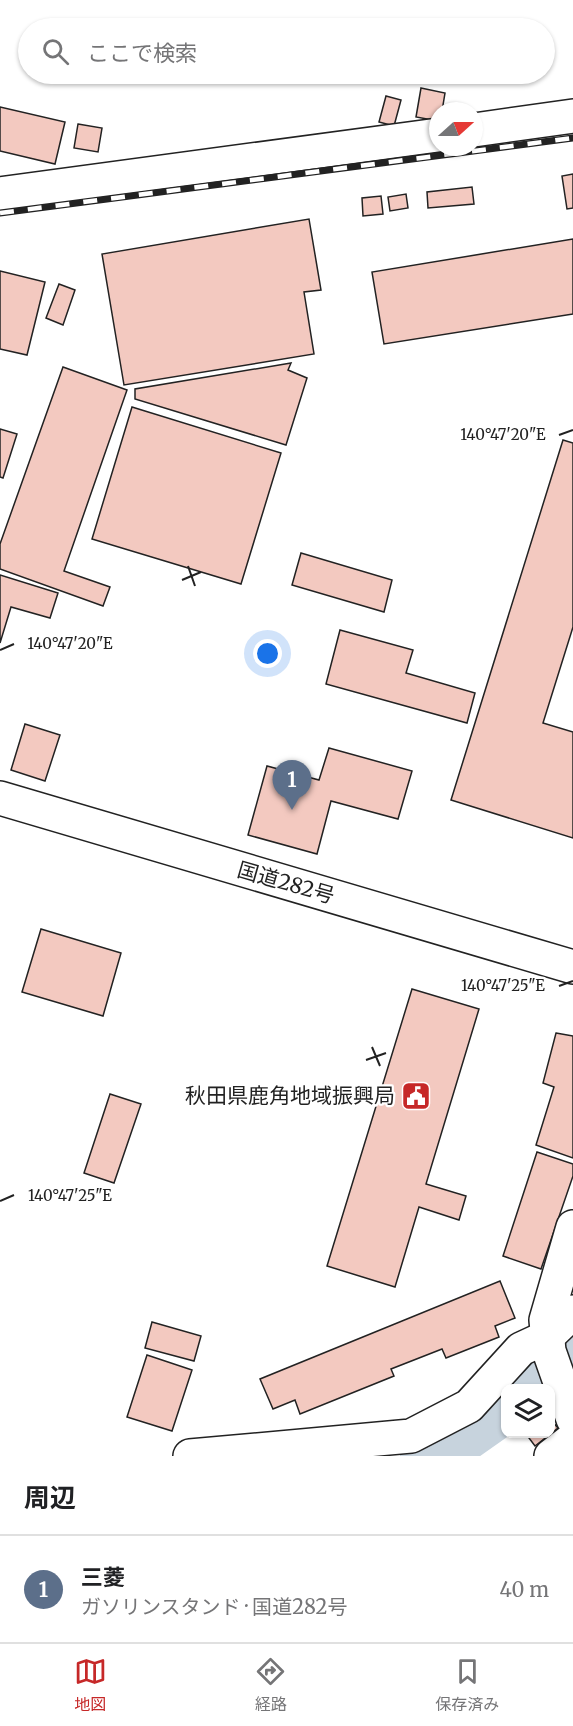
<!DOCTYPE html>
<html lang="ja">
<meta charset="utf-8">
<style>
:root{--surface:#fff;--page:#f2f2f2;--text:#202124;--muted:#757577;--line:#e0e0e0;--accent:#c62828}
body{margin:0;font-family:Merriweather,"Noto Sans JP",serif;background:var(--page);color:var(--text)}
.controls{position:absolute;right:18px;bottom:18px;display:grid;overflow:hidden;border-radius:12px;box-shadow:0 2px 4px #0004}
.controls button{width:54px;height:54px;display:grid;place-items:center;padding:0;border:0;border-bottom:2px solid var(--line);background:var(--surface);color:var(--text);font:30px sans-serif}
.compass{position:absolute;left:429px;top:102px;width:54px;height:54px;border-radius:50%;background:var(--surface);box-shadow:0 2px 4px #0004;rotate:69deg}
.you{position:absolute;left:268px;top:654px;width:21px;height:21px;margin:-15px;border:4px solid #fff;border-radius:50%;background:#1a73e8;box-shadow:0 0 0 9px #1a73e833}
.badge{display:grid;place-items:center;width:39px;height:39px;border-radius:50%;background:var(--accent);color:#fff;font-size:20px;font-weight:700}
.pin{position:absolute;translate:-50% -50px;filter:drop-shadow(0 2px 3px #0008)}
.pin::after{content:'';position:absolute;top:32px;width:21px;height:18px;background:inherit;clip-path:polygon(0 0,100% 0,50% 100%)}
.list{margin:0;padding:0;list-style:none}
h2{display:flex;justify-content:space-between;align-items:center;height:78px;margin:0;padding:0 24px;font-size:26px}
h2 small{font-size:20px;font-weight:400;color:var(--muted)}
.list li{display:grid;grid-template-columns:39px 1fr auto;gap:18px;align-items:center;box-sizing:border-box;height:108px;padding:0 24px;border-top:2px solid var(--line)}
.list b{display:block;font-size:22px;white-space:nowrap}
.list p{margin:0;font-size:20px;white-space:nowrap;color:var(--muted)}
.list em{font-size:20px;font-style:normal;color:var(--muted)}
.icon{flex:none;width:33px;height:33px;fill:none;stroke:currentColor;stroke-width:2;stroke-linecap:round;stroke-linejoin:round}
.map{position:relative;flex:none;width:573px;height:1456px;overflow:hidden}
.search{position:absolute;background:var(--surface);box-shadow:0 2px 4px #0004;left:18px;right:18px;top:18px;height:66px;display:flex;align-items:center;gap:15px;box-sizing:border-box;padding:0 21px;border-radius:33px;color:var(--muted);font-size:22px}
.sheet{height:186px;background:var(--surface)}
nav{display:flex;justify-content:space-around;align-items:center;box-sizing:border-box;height:84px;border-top:2px solid var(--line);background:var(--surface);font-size:16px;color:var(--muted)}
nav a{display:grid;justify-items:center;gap:3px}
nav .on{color:var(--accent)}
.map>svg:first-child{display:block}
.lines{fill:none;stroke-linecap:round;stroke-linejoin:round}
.river{stroke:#c7d3dd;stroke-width:52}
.building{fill:#f3c9c0;stroke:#222;stroke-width:1.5}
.minor-casing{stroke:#222;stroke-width:36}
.highway-casing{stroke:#222;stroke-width:36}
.minor{stroke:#fff;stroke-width:33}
.highway{stroke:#fff;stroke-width:33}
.rail-casing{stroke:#222;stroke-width:7}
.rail{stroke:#fff;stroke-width:4.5;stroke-dasharray:14;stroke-linecap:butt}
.ticks{fill:none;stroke:#222;stroke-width:2}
.labels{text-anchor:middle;stroke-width:4.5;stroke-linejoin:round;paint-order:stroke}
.street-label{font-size:21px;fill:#222;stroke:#fff}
.poi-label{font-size:21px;fill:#222;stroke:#fff;text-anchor:end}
.ticks-label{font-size:15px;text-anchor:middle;fill:#222;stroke:#fff;stroke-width:4.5;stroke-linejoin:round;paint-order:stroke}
</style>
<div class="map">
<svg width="573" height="1456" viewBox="0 0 573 1456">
<rect width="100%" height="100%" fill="#fff"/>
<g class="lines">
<g class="river">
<path d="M528,1388L573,1342"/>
<path d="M426,1456L445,1449L506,1406"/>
</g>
</g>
<g class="building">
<path d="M421,88L445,93L442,111H438V121L416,117Z"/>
<path d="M386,96L401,100L394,126L379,122Z"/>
<path d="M0,107L65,122L55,164L0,151Z"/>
<path d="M78,124L102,128L98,152L74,148Z"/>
<path d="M573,174V208L567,209L562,176Z"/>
<path d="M472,187L474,204L428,208L427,192Z"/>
<path d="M406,194L408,208L390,211L388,197Z"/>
<path d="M381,196L383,214L363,216L362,198Z"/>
<path d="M309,219L321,290L304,292L314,354L124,385L102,254Z"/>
<path d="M573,239V314L384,344L372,272Z"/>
<path d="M0,271L45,282L27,355L0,349Z"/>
<path d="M59,284L75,290L63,325L46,318Z"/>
<path d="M291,363L288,370L307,378L286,445L135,399V389Z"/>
<path d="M63,367L127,390L64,571L110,587L103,606L0,569V544Z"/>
<path d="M132,407L281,453L241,584L92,539Z"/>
<path d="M0,429L17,434L3,478L0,477Z"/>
<path d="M563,440L573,443V627L543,723L573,732V838L451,800Z"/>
<path d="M301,553L392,580L384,612L292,585Z"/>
<path d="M0,575L58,593L50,618L11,607L0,643Z"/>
<path d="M340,630L413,650L406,673L475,693L467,723L326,684Z"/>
<path d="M25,724L60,735L45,781L11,770Z"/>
<path d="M329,748L412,771L398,819L331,801L317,854L248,835L267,766L319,780Z"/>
<path d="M41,929L121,953L103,1016L22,992Z"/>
<path d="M412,989L479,1009L426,1184L466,1196L459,1220L419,1207L395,1287L327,1266Z"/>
<path d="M556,1033L573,1036V1158L536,1145L554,1087L543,1083Z"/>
<path d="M110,1094L141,1104L114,1183L84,1173Z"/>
<path d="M537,1152L573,1164V1176L541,1269L503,1256Z"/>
<path d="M500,1281L515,1318L495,1326L499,1337L446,1358L442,1349L391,1369L394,1376L300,1414L295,1400L273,1409L260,1379Z"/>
<path d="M152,1322L201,1336L194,1361L145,1348Z"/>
<path d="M147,1355L192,1370L172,1431L127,1417Z"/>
<path d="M550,1419L558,1428L535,1446L526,1434H550Z"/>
</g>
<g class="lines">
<g class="minor-casing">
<g id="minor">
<path d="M474,130L573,116"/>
<path d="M0,194L438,135"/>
<path d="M573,1227L546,1320L549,1351L573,1419"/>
<path d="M190,1456L411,1436L469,1406L521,1349L547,1337L573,1312"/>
<path d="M551,1456L573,1439"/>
</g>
</g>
<g class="highway-casing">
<path id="highway" d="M0,798L573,967"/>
</g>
<use href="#minor" class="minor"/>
<use href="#highway" class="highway"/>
<g class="rail-casing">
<path id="rail" d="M0,213L573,138"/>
</g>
<use href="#rail" class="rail"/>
</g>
<path class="ticks" d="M559,435L573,430M188,566L195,586M182,580L201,572M0,650L14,644M559,986L573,981M372,1047L380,1066M366,1060L386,1053M0,1201L14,1195"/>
<defs>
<g id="civic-square" transform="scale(1.5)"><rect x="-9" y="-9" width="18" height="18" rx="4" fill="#c62828" stroke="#fff"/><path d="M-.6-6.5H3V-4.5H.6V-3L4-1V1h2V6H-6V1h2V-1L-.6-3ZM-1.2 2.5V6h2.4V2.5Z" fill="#fff"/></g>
</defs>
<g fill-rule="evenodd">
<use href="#civic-square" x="416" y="1096"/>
</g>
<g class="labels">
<g class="street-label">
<text transform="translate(286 883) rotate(16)" y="7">国道282号</text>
</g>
<g class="poi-label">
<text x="395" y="1103">秋田県鹿角地域振興局</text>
</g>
</g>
<g class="ticks-label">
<text x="503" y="440">140°47'20"E</text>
<text x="70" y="649">140°47'20"E</text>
<text x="503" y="991">140°47'25"E</text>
<text x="70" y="1201">140°47'25"E</text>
</g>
</svg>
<div class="controls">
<button><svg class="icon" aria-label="layers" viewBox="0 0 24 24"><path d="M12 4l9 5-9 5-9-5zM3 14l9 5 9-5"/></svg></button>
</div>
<svg class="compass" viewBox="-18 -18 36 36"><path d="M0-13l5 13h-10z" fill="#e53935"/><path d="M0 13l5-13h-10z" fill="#757577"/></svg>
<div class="you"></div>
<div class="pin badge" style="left:292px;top:810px;background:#5c6f8a">1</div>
<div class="search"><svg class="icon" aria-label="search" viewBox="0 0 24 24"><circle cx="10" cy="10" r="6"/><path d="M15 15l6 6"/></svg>ここで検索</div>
</div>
<section class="sheet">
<h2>周辺<small></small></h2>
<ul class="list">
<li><span class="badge" style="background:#5c6f8a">1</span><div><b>三菱</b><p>ガソリンスタンド · 国道282号</p></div><em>40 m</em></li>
</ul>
</section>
<nav>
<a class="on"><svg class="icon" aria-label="map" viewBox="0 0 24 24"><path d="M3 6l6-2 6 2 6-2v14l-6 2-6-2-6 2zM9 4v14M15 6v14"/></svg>地図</a>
<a><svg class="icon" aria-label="directions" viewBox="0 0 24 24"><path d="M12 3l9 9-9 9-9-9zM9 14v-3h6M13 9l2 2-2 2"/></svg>経路</a>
<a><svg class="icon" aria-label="saved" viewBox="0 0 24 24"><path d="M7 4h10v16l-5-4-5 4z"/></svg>保存済み</a>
</nav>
